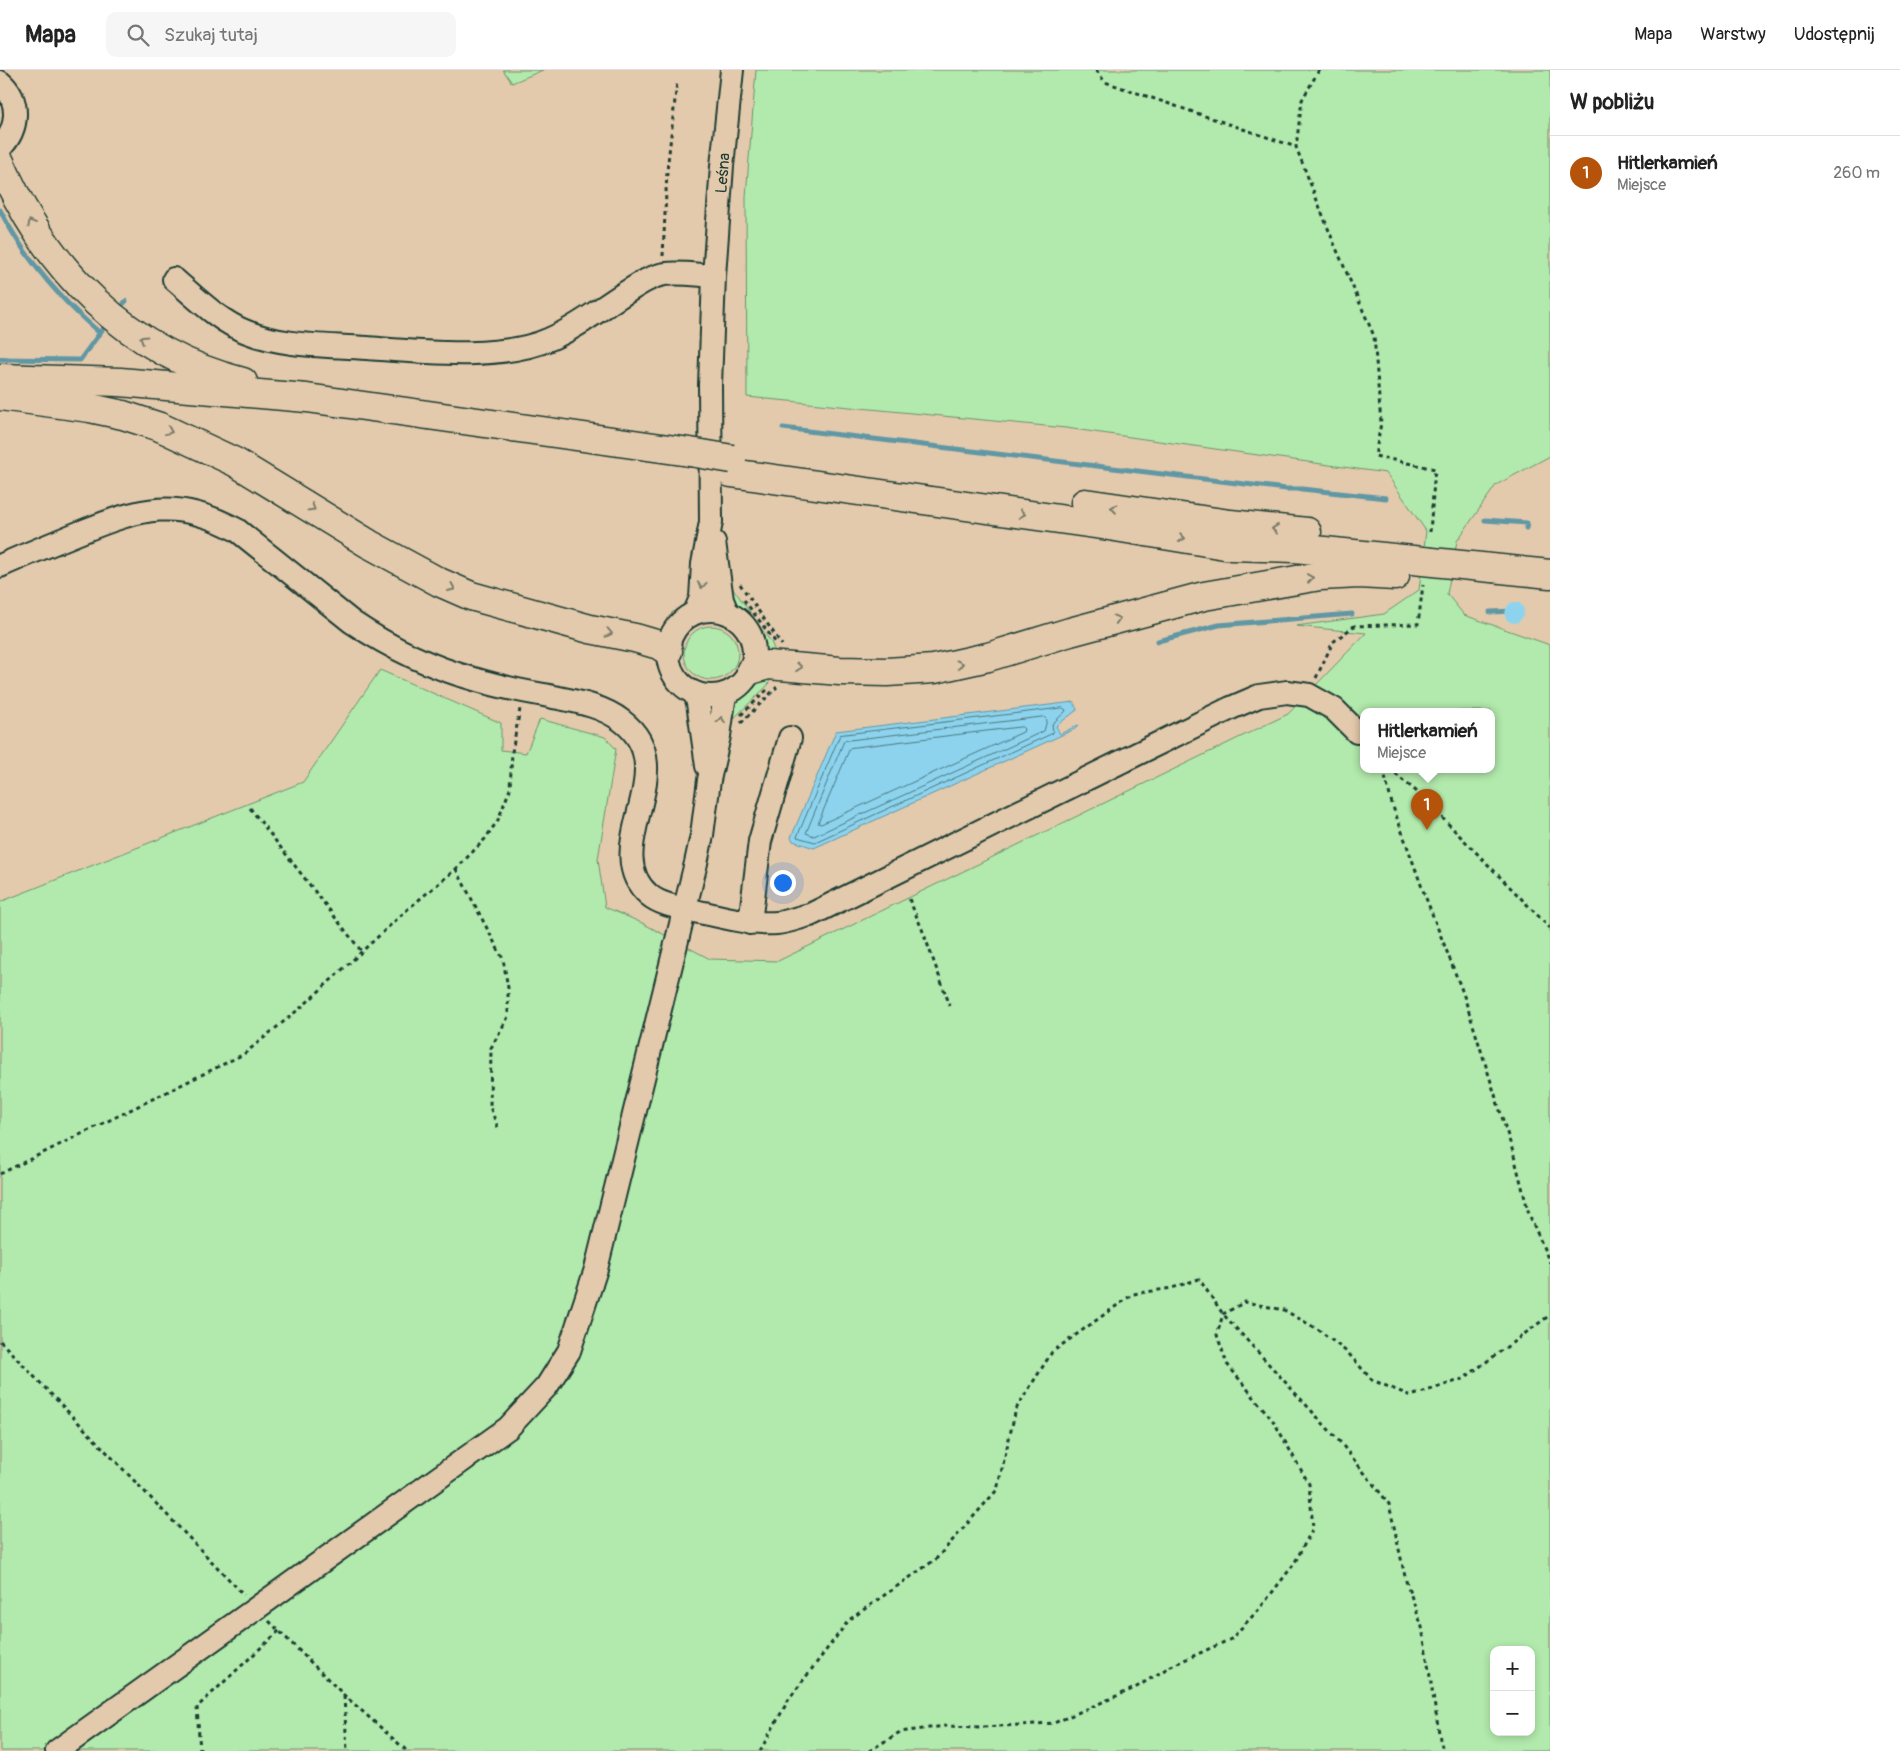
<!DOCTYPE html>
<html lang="pl">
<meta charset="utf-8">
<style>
:root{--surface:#fff;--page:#f6f6f6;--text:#222;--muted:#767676;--line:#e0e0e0;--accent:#b45309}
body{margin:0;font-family:Pangolin,sans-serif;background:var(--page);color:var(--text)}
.controls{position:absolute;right:15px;bottom:15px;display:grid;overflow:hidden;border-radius:10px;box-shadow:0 2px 8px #0003}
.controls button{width:45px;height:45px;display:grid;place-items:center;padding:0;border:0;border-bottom:1px solid var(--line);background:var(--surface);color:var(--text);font:25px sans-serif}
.you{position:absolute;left:782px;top:812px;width:18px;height:18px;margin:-12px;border:4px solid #fff;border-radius:50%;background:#1a73e8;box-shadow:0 0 0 8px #1a73e833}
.badge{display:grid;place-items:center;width:32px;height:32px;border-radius:50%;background:var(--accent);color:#fff;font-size:16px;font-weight:700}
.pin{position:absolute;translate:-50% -41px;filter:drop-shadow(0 1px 2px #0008)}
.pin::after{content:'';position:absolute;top:26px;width:18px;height:15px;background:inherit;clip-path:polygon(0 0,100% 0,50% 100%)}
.popup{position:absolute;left:1360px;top:638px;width:135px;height:65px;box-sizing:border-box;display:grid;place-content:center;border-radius:10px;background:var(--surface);filter:drop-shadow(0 1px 4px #0005);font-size:16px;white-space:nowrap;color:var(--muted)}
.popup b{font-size:19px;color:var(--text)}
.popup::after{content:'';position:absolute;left:50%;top:100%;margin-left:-10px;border:10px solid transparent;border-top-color:var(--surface)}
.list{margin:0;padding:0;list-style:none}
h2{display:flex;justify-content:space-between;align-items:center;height:65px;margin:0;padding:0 20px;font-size:21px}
h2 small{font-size:16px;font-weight:400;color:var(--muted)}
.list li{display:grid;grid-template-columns:32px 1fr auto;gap:15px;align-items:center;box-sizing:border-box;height:75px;padding:0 20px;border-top:1px solid var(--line)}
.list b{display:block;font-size:19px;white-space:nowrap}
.list p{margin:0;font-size:16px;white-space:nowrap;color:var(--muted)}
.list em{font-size:16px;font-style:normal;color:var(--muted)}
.icon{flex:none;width:28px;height:28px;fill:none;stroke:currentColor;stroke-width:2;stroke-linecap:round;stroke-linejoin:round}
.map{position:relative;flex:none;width:1550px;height:1681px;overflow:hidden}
header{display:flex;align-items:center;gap:30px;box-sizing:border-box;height:70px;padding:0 25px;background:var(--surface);border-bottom:1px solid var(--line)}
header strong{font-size:24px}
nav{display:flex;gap:28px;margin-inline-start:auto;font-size:18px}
.search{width:350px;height:45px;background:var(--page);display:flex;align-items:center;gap:12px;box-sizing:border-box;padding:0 18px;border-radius:10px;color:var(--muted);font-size:19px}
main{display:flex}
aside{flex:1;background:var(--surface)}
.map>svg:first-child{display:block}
.green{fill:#b2e9ac;stroke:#689370;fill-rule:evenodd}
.water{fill:#8dd3ee;stroke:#6197a4}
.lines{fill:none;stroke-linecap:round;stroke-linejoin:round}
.shore{stroke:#4b797e;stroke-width:1}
.stream{stroke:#6197a4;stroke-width:5}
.canal{stroke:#8dd3ee;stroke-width:18}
.minor-casing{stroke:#1f3d34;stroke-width:26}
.major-casing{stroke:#1f3d34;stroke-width:31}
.path{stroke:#1f3d34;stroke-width:3;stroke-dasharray:4 4;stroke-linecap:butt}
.minor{stroke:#e4caac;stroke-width:22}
.major{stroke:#e4caac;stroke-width:28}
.major-bridge-casing{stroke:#1f3d34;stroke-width:31;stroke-linecap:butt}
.major-bridge{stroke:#e4caac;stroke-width:28}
.oneway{stroke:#787c6a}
.labels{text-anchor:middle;stroke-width:4.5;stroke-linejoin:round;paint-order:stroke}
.street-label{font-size:16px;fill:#1f3d34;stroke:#e4caac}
</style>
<header>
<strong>Mapa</strong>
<div class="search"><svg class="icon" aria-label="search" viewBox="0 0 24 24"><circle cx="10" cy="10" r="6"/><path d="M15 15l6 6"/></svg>Szukaj tutaj</div>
<nav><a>Mapa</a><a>Warstwy</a><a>Udostępnij</a></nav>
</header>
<main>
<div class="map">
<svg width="1550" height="1681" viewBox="0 0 1550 1681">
<rect width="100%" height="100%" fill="#e4caac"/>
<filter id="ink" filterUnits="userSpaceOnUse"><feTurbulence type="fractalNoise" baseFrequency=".02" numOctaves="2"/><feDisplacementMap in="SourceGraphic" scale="10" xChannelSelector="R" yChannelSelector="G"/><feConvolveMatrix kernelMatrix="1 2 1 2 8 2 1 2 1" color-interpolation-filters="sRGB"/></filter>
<g filter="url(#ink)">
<g class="green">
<path d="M503,0H543L512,13Z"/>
<path d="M756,0H1550V386L1496,415L1457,471L1447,524L1464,545L1550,575V1681H0V832L303,712L380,600L501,653V680L526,683L540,649L605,667L616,679L598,789L605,837L642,853L710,889L778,891L1288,644L1366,563L1296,556L1384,544L1419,520L1426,461L1386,403L1066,358L747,327L746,127ZM1363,641H1491V699H1363ZM1494,1580H1531V1662H1494Z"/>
<path d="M725,507L771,572L774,579V586L761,584L758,566L750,552L737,539Z"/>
<circle cx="711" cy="583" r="27"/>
<path d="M772,603L768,615L724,658L732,629L746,620L754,611Z"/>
</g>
<path class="water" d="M1074,632L1077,640L1056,656L1060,664L1078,655L1075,659L814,778L793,771L791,767L793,763L836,661Z"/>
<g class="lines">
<g class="shore">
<path d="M1063,638L1066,640L1065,642L1052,654L1053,662L1051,664L815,772L797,767L840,665Z"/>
<path d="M1044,647L1047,650L1044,661L814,766L806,763L844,671Z"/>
<path d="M1022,657L1024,659L1023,662L821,754L818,753L850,678Z"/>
</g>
<g class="stream">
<path d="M0,140C25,188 58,228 100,263"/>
<path d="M124,233L126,231"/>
<path d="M0,289L80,290L102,260"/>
<path d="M783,358L1286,419H1302L1386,428"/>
<path d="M1485,450L1527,453L1526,458"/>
<path d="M1490,542L1515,541V538"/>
<path d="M1158,571L1219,555L1352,544"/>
</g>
<path class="canal" d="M1514,544L1515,541"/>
<g class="minor-casing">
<g id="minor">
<path d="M0,12C21,30 19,59 0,78"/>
<path d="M174,209C196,228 220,252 247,262C285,277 327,275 367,278C420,282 501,291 550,269C579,257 603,236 630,220C641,213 652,206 665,204C680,202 698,205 714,206"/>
<path d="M714,472L722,530L727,542"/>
<path d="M0,496C27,484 54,473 81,462C141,438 177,427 237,460L352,552C389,577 430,597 474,609C497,616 521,621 544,625C571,631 600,634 622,651C686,699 596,779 649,825C662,836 683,838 699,842C725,847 750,855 777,853C788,852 800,847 810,845L1143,681L1231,638L1259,626L1287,622L1309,625L1334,639L1357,662"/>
<circle cx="711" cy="583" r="43"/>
<path d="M695,542L701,528L703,494L711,452L710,315L714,206L722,96L732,0"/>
<path d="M695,623L698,633L707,696"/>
<path d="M750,853L760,771L790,668"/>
<path d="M57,1681L508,1358L547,1316L569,1281L596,1199L696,793L702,765L709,710L719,666L725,624"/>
</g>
</g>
<g class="major-casing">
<g id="major">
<path d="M0,92C46,199 127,283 243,312"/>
<path d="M0,308L120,312L307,328L690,382"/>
<path d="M0,326L90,338L123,345L160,357L235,392L369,474L439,512L471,526L590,559L635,568L659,575L668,581"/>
<path d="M731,403L1109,456L1231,476L1295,478L1550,504"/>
<path d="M1085,433L1230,454L1307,462"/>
<path d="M751,600L768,595L840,601L887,602L934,599L988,587L1070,562L1204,526L1320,506L1359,504L1395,506"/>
</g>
</g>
<g class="path">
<path d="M1096,0L1105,12L1296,77"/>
<path d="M1319,0L1302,30L1296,77L1333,171L1374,266L1381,353L1375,386L1435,399L1430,462"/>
<path d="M663,186L667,101L677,12"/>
<path d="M740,514L782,575"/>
<path d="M744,530L776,573"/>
<path d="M1316,608L1333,572L1354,556L1418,554L1423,515"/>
<path d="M741,645L769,618"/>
<path d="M741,653L777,617"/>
<path d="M1383,699L1392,734L1424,823L1463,923L1513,1082L1529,1144L1550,1193"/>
<path d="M1389,699L1416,721L1550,858"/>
<path d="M250,738L362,882"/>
<path d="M456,799L503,889L508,918V947L491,978L490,1037L498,1058"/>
<path d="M909,829L922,859L950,936"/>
<path d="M0,1104L244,984L304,935L409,838L456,799L485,769L498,750L510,719L512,682L520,639"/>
<path d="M0,1271L244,1525"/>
<path d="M269,1551L344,1625L407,1681"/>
<path d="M344,1626L347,1681"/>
<path d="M200,1681L197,1637L280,1560"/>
<path d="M760,1681L789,1629L849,1550L936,1489L997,1420L1016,1339L1052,1282L1133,1224L1172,1218L1199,1209L1223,1244L1340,1372L1389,1434L1406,1511L1422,1557L1440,1669L1443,1681"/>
<path d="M869,1681L900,1662L945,1656L983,1657L1054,1653L1135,1618L1171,1596L1231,1569L1261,1537L1294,1494L1313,1458L1309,1414L1274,1352L1227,1294L1217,1265L1223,1244L1245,1232L1284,1240L1319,1260L1348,1283L1372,1310L1411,1326L1463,1309L1550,1245"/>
</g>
<use href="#minor" class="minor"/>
<use href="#major" class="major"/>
<g class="major-bridge-casing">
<path id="major-bridge" d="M690,382L732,389"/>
</g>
<use href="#major-bridge" class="major-bridge"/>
</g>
<defs><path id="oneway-chevron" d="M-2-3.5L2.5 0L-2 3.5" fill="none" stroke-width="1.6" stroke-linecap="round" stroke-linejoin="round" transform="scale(1.25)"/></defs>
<g class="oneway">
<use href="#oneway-chevron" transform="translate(31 153) rotate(-119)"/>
<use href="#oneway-chevron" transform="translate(143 269) rotate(-148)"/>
<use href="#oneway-chevron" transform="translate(169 361) rotate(22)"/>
<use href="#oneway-chevron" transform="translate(312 438) rotate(31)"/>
<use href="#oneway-chevron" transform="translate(1114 438) rotate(-172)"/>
<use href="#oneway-chevron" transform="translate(1022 444) rotate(8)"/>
<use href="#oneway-chevron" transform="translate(1275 459) rotate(-174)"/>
<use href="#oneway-chevron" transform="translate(1182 468) rotate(9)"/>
<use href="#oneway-chevron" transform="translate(1310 508) rotate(-8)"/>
<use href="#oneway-chevron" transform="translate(702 515) rotate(94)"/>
<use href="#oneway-chevron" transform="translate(452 518) rotate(24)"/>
<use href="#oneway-chevron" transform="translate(1117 549) rotate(-16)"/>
<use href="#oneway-chevron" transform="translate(609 563) rotate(12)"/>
<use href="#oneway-chevron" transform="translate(960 594) rotate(-13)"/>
<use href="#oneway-chevron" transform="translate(799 597) rotate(4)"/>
<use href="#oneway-chevron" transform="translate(721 650) rotate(-83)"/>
</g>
</g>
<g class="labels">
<g class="street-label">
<text transform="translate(722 103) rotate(-85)" y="6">Leśna</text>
</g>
</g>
</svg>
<div class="controls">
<button>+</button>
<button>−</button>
</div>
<div class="you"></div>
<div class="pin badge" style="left:1427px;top:760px">1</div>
<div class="popup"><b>Hitlerkamień</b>Miejsce</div>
</div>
<aside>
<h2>W pobliżu<small></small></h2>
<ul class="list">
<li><span class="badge">1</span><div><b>Hitlerkamień</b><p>Miejsce</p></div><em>260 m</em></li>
</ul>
</aside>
</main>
